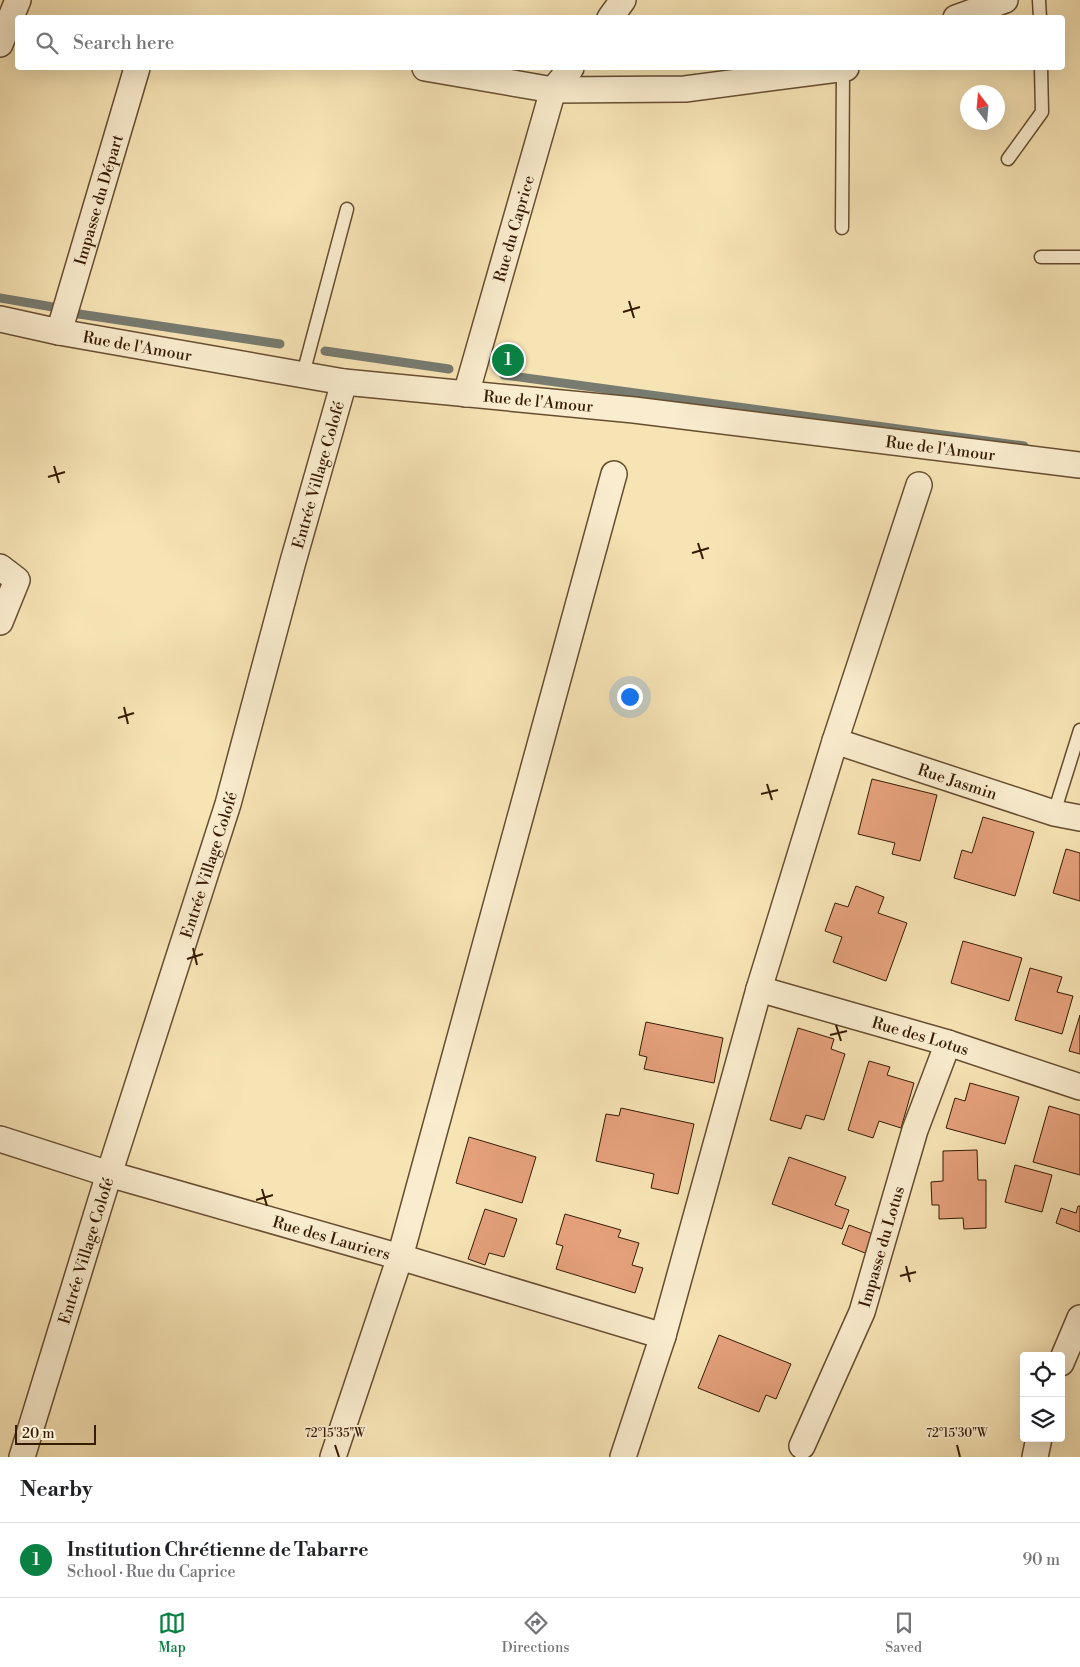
<!DOCTYPE html>
<meta charset="utf-8">
<style>
:root{--surface:#fff;--page:#f2f2f2;--text:#202124;--muted:#757577;--line:#e0e0e0;--accent:#0b8043}
body{margin:0;font-family:"Libre Bodoni",serif;background:var(--page);color:var(--text)}
.controls{position:absolute;right:15px;bottom:15px;display:grid;overflow:hidden;border-radius:5px;box-shadow:0 5px 20px #0002}
.controls button{width:45px;height:45px;display:grid;place-items:center;padding:0;border:0;border-bottom:1px solid var(--line);background:var(--surface);color:var(--text);font:25px sans-serif}
.compass{position:absolute;left:960px;top:85px;width:45px;height:45px;border-radius:50%;background:var(--surface);box-shadow:0 5px 20px #0002;rotate:344deg}
.scale{position:absolute;left:15px;bottom:12px;width:81px;box-sizing:border-box;padding-left:5px;border:2px solid #361b03;border-top:0;font-size:14px;line-height:18px;white-space:nowrap;color:#361b03;-webkit-text-stroke:4px #faedcf;paint-order:stroke}
.you{position:absolute;left:629px;top:696px;width:18px;height:18px;margin:-12px;border:4px solid #fff;border-radius:50%;background:#1a73e8;box-shadow:0 0 0 8px #1a73e833}
.badge{display:grid;place-items:center;width:32px;height:32px;border-radius:50%;background:var(--accent);color:#fff;font-size:16px;font-weight:700}
.pin{position:absolute;translate:-50% -50%;border:2px solid #fff;box-shadow:0 1px 5px #0006}
.list{margin:0;padding:0;list-style:none}
h2{display:flex;justify-content:space-between;align-items:center;height:65px;margin:0;padding:0 20px;font-size:21px}
h2 small{font-size:16px;font-weight:400;color:var(--muted)}
.list li{display:grid;grid-template-columns:32px 1fr auto;gap:15px;align-items:center;box-sizing:border-box;height:75px;padding:0 20px;border-top:1px solid var(--line)}
.list b{display:block;font-size:19px;white-space:nowrap}
.list p{margin:0;font-size:16px;white-space:nowrap;color:var(--muted)}
.list em{font-size:16px;font-style:normal;color:var(--muted)}
.icon{flex:none;width:28px;height:28px;fill:none;stroke:currentColor;stroke-width:2;stroke-linecap:round;stroke-linejoin:round}
.map{position:relative;flex:none;width:1080px;height:1457px;overflow:hidden}
.search{position:absolute;background:var(--surface);box-shadow:0 5px 20px #0002;left:15px;right:15px;top:15px;height:55px;display:flex;align-items:center;gap:12px;box-sizing:border-box;padding:0 18px;border-radius:5px;color:var(--muted);font-size:19px}
.sheet{height:140px;background:var(--surface)}
nav{display:flex;justify-content:space-around;align-items:center;box-sizing:border-box;height:70px;border-top:1px solid var(--line);background:var(--surface);font-size:14px;color:var(--muted)}
nav a{display:grid;justify-items:center;gap:2px}
nav .on{color:var(--accent)}
.map>svg:first-child{display:block}
.lines{fill:none;stroke-linecap:round;stroke-linejoin:round}
.stream{stroke:#777b70;stroke-width:9}
.building{fill:#e5a17c;stroke:#361b03}
.lane-casing{stroke:#664d30;stroke-width:15}
.street-casing{stroke:#664d30;stroke-width:28}
.lane{stroke:#faedcf;stroke-width:12}
.street{stroke:#faedcf;stroke-width:25}
.ticks{fill:none;stroke:#361b03;stroke-width:2}
.labels{text-anchor:middle;stroke-width:4;stroke-linejoin:round;paint-order:stroke}
.street-label{font-size:16px;fill:#361b03;stroke:#faedcf}
.ticks-label{font-size:12px;text-anchor:middle;fill:#361b03;stroke:#faedcf;stroke-width:4;stroke-linejoin:round;paint-order:stroke}
</style>
<div class="map">
<svg width="1080" height="1457" viewBox="0 0 1080 1457">
<rect width="100%" height="100%" fill="#f7e4b5"/>
<filter id="stains"><feTurbulence type="fractalNoise" baseFrequency=".004" numOctaves="4"/><feColorMatrix values="0 0 0 0 .2 0 0 0 0 .09 0 0 0 0 .02 0 0 0 .5 -.17"/></filter>
<radialGradient id="worn" r=".72"><stop offset=".6" stop-color="#630" stop-opacity="0"/><stop offset="1" stop-color="#630" stop-opacity=".3"/></radialGradient>
<g class="lines">
<g class="stream">
<path d="M0,298L53,307"/>
<path d="M79,314L280,344"/>
<path d="M325,351L449,369"/>
<path d="M504,375L1024,446"/>
</g>
</g>
<g class="building">
<path d="M872,779L937,795L920,861L892,854L895,843L858,834Z"/>
<path d="M983,817L1034,832L1015,896L954,878L962,850L972,853Z"/>
<path d="M1066,849L1080,853V901L1053,893Z"/>
<path d="M856,886L884,897L878,913L907,923L886,981L833,962L842,937L825,931L835,903L848,907Z"/>
<path d="M963,941L1022,958L1009,1001L951,983Z"/>
<path d="M1030,968L1062,977L1057,992L1073,996L1062,1034L1015,1020Z"/>
<path d="M1080,1015V1054L1069,1051Z"/>
<path d="M646,1022L723,1038L714,1083L644,1069L647,1057L639,1055Z"/>
<path d="M798,1028L834,1039L831,1049L845,1054L824,1120L806,1115L801,1129L770,1120Z"/>
<path d="M869,1061L890,1067L887,1075L914,1083L901,1128L879,1121L873,1138L848,1130Z"/>
<path d="M970,1083L1019,1097L1005,1144L946,1128L955,1098L965,1101Z"/>
<path d="M1049,1106L1080,1115V1175L1033,1162Z"/>
<path d="M621,1108L694,1124L678,1194L651,1188L654,1174L596,1161L606,1114L619,1116Z"/>
<path d="M469,1137L536,1157L522,1203L456,1183Z"/>
<path d="M977,1150L978,1180H986V1228L964,1229L963,1218L939,1219V1205H932L931,1182L943,1181V1151Z"/>
<path d="M789,1157L846,1177L835,1205L849,1210L842,1229L772,1204Z"/>
<path d="M1015,1165L1052,1175L1042,1212L1005,1202Z"/>
<path d="M1078,1206H1080V1232L1056,1223L1061,1208L1076,1213Z"/>
<path d="M485,1209L517,1219L504,1257L489,1253L485,1265L468,1259Z"/>
<path d="M565,1214L621,1230L618,1237L639,1243L632,1265L643,1268L635,1293L556,1269L563,1246L556,1244Z"/>
<path d="M849,1225L873,1234L865,1253L842,1244Z"/>
<path d="M719,1335L791,1364L776,1399L766,1395L759,1412L698,1388Z"/>
</g>
<g class="lines">
<g class="lane-casing">
<g id="lane">
<path d="M1039,0L1040,18"/>
<path d="M1008,159L1042,112L1041,68"/>
<path d="M842,228L843,69"/>
<path d="M1041,257H1080"/>
<path d="M303,374L347,209"/>
<path d="M1054,813L1080,730"/>
</g>
</g>
<g class="street-casing">
<g id="street">
<path d="M610,18L623,0"/>
<path d="M956,18L1005,0"/>
<path d="M0,44L18,0"/>
<path d="M425,68L553,90L685,89L846,68"/>
<path id="s1" d="M0,319L59,332L344,382L634,410L1080,465"/>
<path id="s2" d="M59,332L137,68"/>
<path id="s3" d="M466,394L553,90L571,68"/>
<path d="M0,567L17,580L0,622"/>
<path id="s4" d="M835,741L1054,813L1080,818"/>
<path id="s5" d="M759,989L948,1043L1080,1087"/>
<path id="s6" d="M0,1139L109,1174L400,1257L663,1336"/>
<path d="M1061,1363L1080,1318"/>
<path id="s7" d="M802,1446L862,1312L915,1130L948,1043"/>
<path id="s8" d="M22,1457L109,1174L228,804L292,565L344,382"/>
<path d="M333,1457L400,1257L614,474"/>
<path d="M623,1457L663,1336L759,989L835,741L919,485"/>
<path d="M1035,1457L1039,1438"/>
</g>
</g>
<use href="#lane" class="lane"/>
<use href="#street" class="street"/>
</g>
<path class="ticks" d="M629,301L634,318M623,312L640,307M54,466L59,483M48,477L65,472M698,543L703,559M692,553L709,548M124,707L128,724M118,718L134,713M767,784L772,800M761,794L778,790M193,948L197,965M187,959L203,954M836,1025L841,1041M830,1035L847,1031M262,1189L267,1206M256,1200L273,1195M906,1266L910,1282M900,1276L916,1272M335,1445L339,1457M957,1445L960,1457"/>
<g class="labels">
<g class="street-label">
<text dy="6" stroke="none"><textPath href="#s2" startOffset="138">Impasse du Départ</textPath></text>
<text dy="6" stroke="none"><textPath href="#s3" startOffset="172">Rue du Caprice</textPath></text>
<text dy="6" stroke="none"><textPath href="#s1" startOffset="140">Rue de l'Amour</textPath></text>
<text dy="6" stroke="none"><textPath href="#s1" startOffset="545">Rue de l'Amour</textPath></text>
<text dy="6" stroke="none"><textPath href="#s1" startOffset="950">Rue de l'Amour</textPath></text>
<text dy="6" stroke="none"><textPath href="#s8" startOffset="1026">Entrée Village Colofé</textPath></text>
<text dy="6" stroke="none"><textPath href="#s4" startOffset="129">Rue Jasmin</textPath></text>
<text dy="6" stroke="none"><textPath href="#s8" startOffset="621">Entrée Village Colofé</textPath></text>
<text dy="6" stroke="none"><textPath href="#s5" startOffset="168">Rue des Lotus</textPath></text>
<text dy="6" stroke="none"><textPath href="#s6" startOffset="346">Rue des Lauriers</textPath></text>
<text dy="6" stroke="none"><textPath href="#s7" startOffset="215">Impasse du Lotus</textPath></text>
<text dy="6" stroke="none"><textPath href="#s8" startOffset="216">Entrée Village Colofé</textPath></text>
</g>
</g>
<g class="ticks-label">
<text x="335" y="1437">72°15'35"W</text>
<text x="957" y="1437">72°15'30"W</text>
</g>
<rect width="100%" height="100%" filter="url(#stains)"/>
<rect width="100%" height="100%" fill="url(#worn)"/>
</svg>
<div class="controls">
<button><svg class="icon" aria-label="locate" viewBox="0 0 24 24"><circle cx="12" cy="12" r="6"/><path d="M12 2v4M12 18v4M2 12h4M18 12h4"/></svg></button>
<button><svg class="icon" aria-label="layers" viewBox="0 0 24 24"><path d="M12 4l9 5-9 5-9-5zM3 14l9 5 9-5"/></svg></button>
</div>
<svg class="compass" viewBox="-18 -18 36 36"><path d="M0-13l5 13h-10z" fill="#e53935"/><path d="M0 13l5-13h-10z" fill="#757577"/></svg>
<div class="scale">20 m</div>
<div class="you"></div>
<div class="pin badge" style="left:508px;top:360px">1</div>
<div class="search"><svg class="icon" aria-label="search" viewBox="0 0 24 24"><circle cx="10" cy="10" r="6"/><path d="M15 15l6 6"/></svg>Search here</div>
</div>
<section class="sheet">
<h2>Nearby<small></small></h2>
<ul class="list">
<li><span class="badge">1</span><div><b>Institution Chrétienne de Tabarre</b><p>School · Rue du Caprice</p></div><em>90 m</em></li>
</ul>
</section>
<nav>
<a class="on"><svg class="icon" aria-label="map" viewBox="0 0 24 24"><path d="M3 6l6-2 6 2 6-2v14l-6 2-6-2-6 2zM9 4v14M15 6v14"/></svg>Map</a>
<a><svg class="icon" aria-label="directions" viewBox="0 0 24 24"><path d="M12 3l9 9-9 9-9-9zM9 14v-3h6M13 9l2 2-2 2"/></svg>Directions</a>
<a><svg class="icon" aria-label="saved" viewBox="0 0 24 24"><path d="M7 4h10v16l-5-4-5 4z"/></svg>Saved</a>
</nav>
